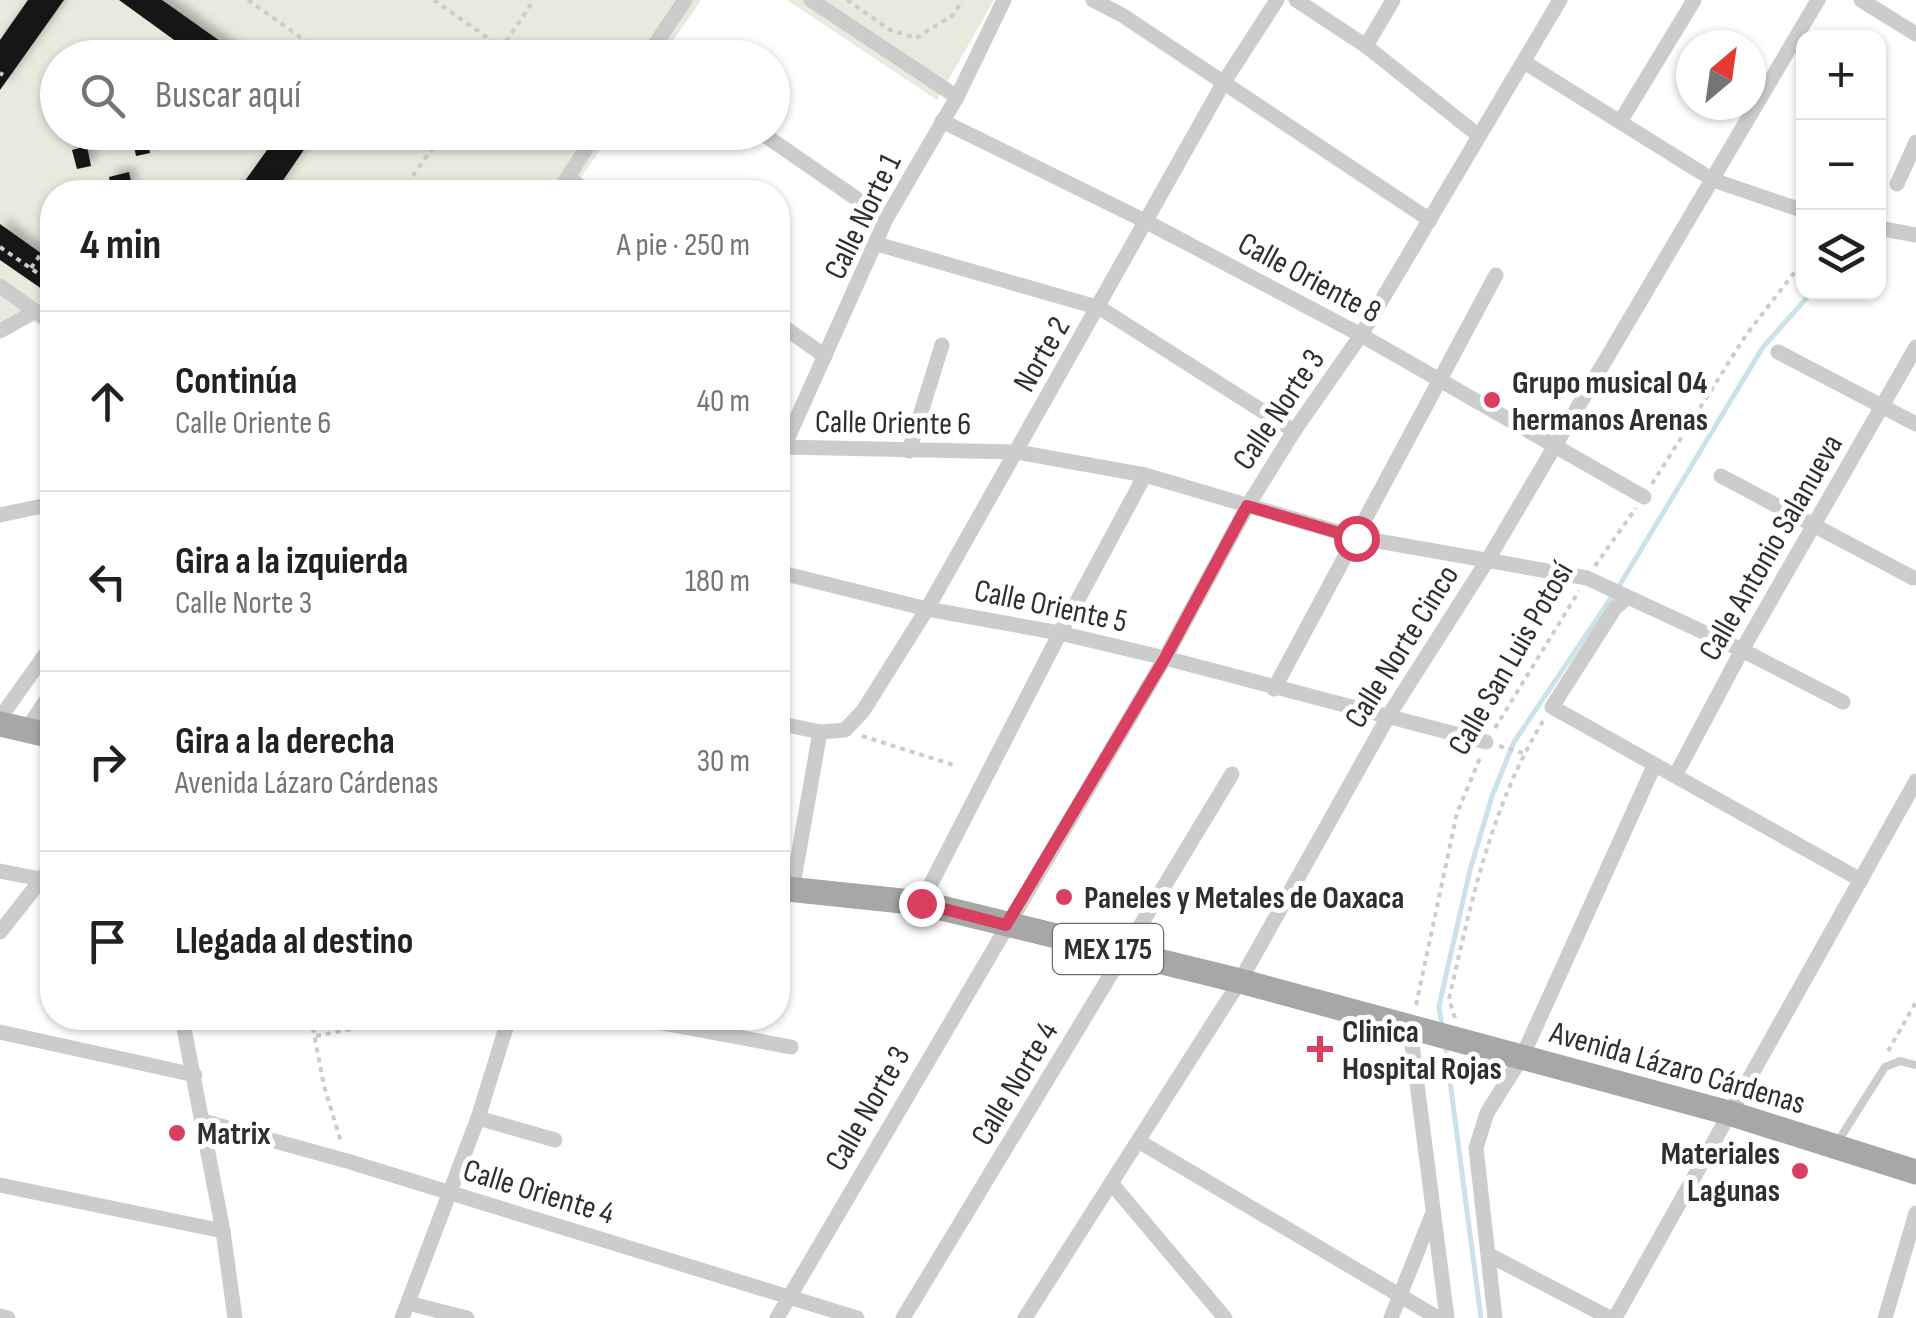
<!DOCTYPE html>
<html lang="es">
<meta charset="utf-8">
<style>
:root{--surface:#fff;--page:#f6f6f6;--text:#202124;--muted:#757577;--line:#e0e0e0}
body{margin:0;font-family:"Sofia Sans Condensed",sans-serif;background:var(--page);color:var(--text)}
.controls{position:absolute;right:30px;top:30px;display:grid;overflow:hidden;border-radius:20px;box-shadow:0 2px 8px #0004}
.controls button{width:90px;height:90px;display:grid;place-items:center;padding:0;border:0;border-bottom:2px solid var(--line);background:var(--surface);color:var(--text);font:50px sans-serif}
.compass{position:absolute;left:1676px;top:30px;width:90px;height:90px;border-radius:50%;background:var(--surface);box-shadow:0 2px 8px #0004;rotate:29deg}
.stop{position:absolute;width:30px;height:30px;margin:-22px;border:8px solid #d93f5e;border-radius:50%;background:#fff}
.stop.end{background:#d93f5e;border-color:#fff;box-shadow:0 2px 10px #0008}
.list{margin:0;padding:0;list-style:none}
h2{display:flex;justify-content:space-between;align-items:center;height:130px;margin:0;padding:0 40px;font-size:42px}
h2 small{font-size:32px;font-weight:400;color:var(--muted)}
.list li{display:grid;grid-template-columns:65px 1fr auto;gap:30px;align-items:center;box-sizing:border-box;height:180px;padding:0 40px;border-top:2px solid var(--line)}
.list b{display:block;font-size:38px;white-space:nowrap}
.list p{margin:0;font-size:32px;white-space:nowrap;color:var(--muted)}
.list em{font-size:32px;font-style:normal;color:var(--muted)}
.icon{flex:none;width:55px;height:55px;fill:none;stroke:currentColor;stroke-width:2;stroke-linecap:round;stroke-linejoin:round}
.map{position:relative;flex:none;width:1916px;height:1318px;overflow:hidden}
.search{position:absolute;background:var(--surface);box-shadow:0 2px 8px #0004;left:40px;top:40px;width:750px;height:110px;display:flex;align-items:center;gap:25px;box-sizing:border-box;padding:0 35px;border-radius:55px;color:var(--muted);font-size:38px}
.panel{position:absolute;background:var(--surface);box-shadow:0 2px 8px #0004;left:40px;top:180px;width:750px;height:850px;border-radius:40px}
.map>svg:first-child{display:block}
.green{fill:#e7ebde}
.lines{fill:none;stroke-linecap:round;stroke-linejoin:round}
.stream{stroke:#cce2ea;stroke-width:5}
.building{fill:#161616;filter:url(#shadow)}
.path{stroke:#ccc;stroke-width:4;stroke-dasharray:5 5;stroke-linecap:butt}
.lane{stroke:#ccc;stroke-width:8}
.street{stroke:#ccc;stroke-width:15}
.primary{stroke:#a7a7a7;stroke-width:25}
.route{stroke:#d93f5e;stroke-width:12}
.poi-dot{fill:#d93f5e;stroke:#fff;stroke-width:4}
.labels{text-anchor:middle;stroke-width:10;stroke-linejoin:round;paint-order:stroke}
.shield{fill:#fff;stroke:#6d6d6d;stroke-width:2.5}
.shield-label{font-size:30px;font-weight:bold;fill:#2f2f2f}
.street-label{font-size:32px;fill:#2f2f2f;stroke:#fff}
.poi-label{font-size:32px;font-weight:bold;fill:#2f2f2f;stroke:#fff;text-anchor:start}
</style>
<div class="map">
<svg width="1916" height="1318" viewBox="0 0 1916 1318">
<defs>
<filter id="shadow"><feDropShadow dx="6" dy="-6" stdDeviation="5" flood-color="#0004"/></filter>
</defs>
<rect width="100%" height="100%" fill="#fff"/>
<g class="green">
<path d="M0,0H701L662,57L58,58V132L612,133L571,192H52V334L32,320L0,337Z"/>
<path d="M787,0H994L937,100Z"/>
</g>
<g class="lines">
<g class="stream">
<path d="M1442,1027L1439,1006L1470,870L1492,796L1514,742L1619,586L1763,347L1812,292"/>
<path d="M1445,1043L1481,1318"/>
</g>
</g>
<g class="building">
<path d="M28,0H64L0,90V40Z"/>
<path d="M119,0H162L244,58H199Z"/>
<path d="M131,132H146L150,153L136,156Z"/>
<path d="M280,132H316L275,192H237Z"/>
<path d="M87,146L91,166L77,169L72,150Z"/>
<path d="M129,172L132,186L127,187L128,192H112L109,177Z"/>
<path d="M0,224L52,261V296L0,260Z"/>
</g>
<g class="lines">
<g class="path">
<path d="M248,0L330,58"/>
<path d="M434,0L502,48"/>
<path d="M847,0L890,30L916,38L953,15L962,0"/>
<path d="M495,58L534,0"/>
<path d="M0,73L3,75"/>
<path d="M436,132L437,142"/>
<path d="M401,192L437,142H444L449,136L447,132"/>
<path d="M0,247L52,283"/>
<path d="M31,268L52,238"/>
<path d="M1652,484L1746,335L1804,260"/>
<path d="M1595,566L1636,508"/>
<path d="M1495,728L1579,591"/>
<path d="M862,736L957,766"/>
<path d="M1499,746L1523,753"/>
<path d="M1416,1005L1457,813L1480,758"/>
<path d="M311,1018L324,1086L341,1142"/>
<path d="M1455,1018L1449,999C1471,903 1491,806 1543,721"/>
<path d="M198,1022L218,1018"/>
<path d="M316,1036L409,1018"/>
<path d="M1888,1051L1916,1002"/>
</g>
<path class="lane" d="M1837,1143L1885,1067L1900,1061L1916,1065"/>
<g class="street">
<path d="M811,0L957,97"/>
<path d="M1093,0L1122,15L1430,220"/>
<path d="M1296,0L1366,46L1479,136"/>
<path d="M1861,0L1916,34"/>
<path d="M1366,46L1393,0"/>
<path d="M646,58L685,0"/>
<path d="M1524,62L1713,180L1804,211"/>
<path d="M942,121L1145,221L1361,335L1644,497"/>
<path d="M1620,122L1694,0"/>
<path d="M760,132L886,219"/>
<path d="M568,178L588,192"/>
<path d="M1897,184L1916,142"/>
<path d="M558,192L597,132"/>
<path d="M1878,228L1916,235"/>
<path d="M877,244L1100,308L1294,431"/>
<path d="M0,286L52,323"/>
<path d="M778,323L825,356"/>
<path d="M0,331L36,311"/>
<path d="M1778,352L1916,424"/>
<path d="M783,447L1017,452L1145,475L1355,537L1587,578L1742,650L1843,702"/>
<path d="M909,451L942,345"/>
<path d="M778,460L886,219L957,97L1004,0"/>
<path d="M1721,476L1913,578"/>
<path d="M0,515L52,504"/>
<path d="M778,572L927,609L1060,633L1165,658L1486,742"/>
<path d="M1627,598L1615,608L1552,707L1861,880"/>
<path d="M1274,689L1496,275"/>
<path d="M0,718L52,645"/>
<path d="M778,723L820,732L845,730L863,711L927,609L1224,82L1277,0"/>
<path d="M26,730L52,692"/>
<path d="M1675,776L1742,650L1916,347"/>
<path d="M0,871L41,879"/>
<path d="M792,891L820,732"/>
<path d="M921,903L1060,633L1145,475"/>
<path d="M0,932L52,866"/>
<path d="M182,1018L223,1231L235,1318"/>
<path d="M635,1018L791,1047"/>
<path d="M1410,1029L1447,1318"/>
<path d="M0,1032L195,1075"/>
<path d="M478,1118L555,1140"/>
<path d="M203,1121L347,1161L857,1318"/>
<path d="M1140,1142L1438,1318"/>
<path d="M1112,1184L1225,1318"/>
<path d="M0,1185L223,1231"/>
<path d="M1489,1255L1610,1318"/>
<path d="M408,1303L467,1318"/>
<path d="M0,1316L8,1318"/>
<path d="M402,1318L478,1118L509,1018"/>
<path d="M777,1318L1165,658L1247,507L1294,431L1361,335L1560,0"/>
<path d="M903,1318L1232,774"/>
<path d="M1025,1318L1240,981L1389,715L1487,561L1818,0"/>
<path d="M1391,1318L1432,1215"/>
<path d="M1495,1318L1476,1148L1487,1113L1522,1057L1654,766"/>
<path d="M1615,1318L1916,781"/>
<path d="M1885,1318L1916,1213"/>
</g>
<g class="primary">
<path d="M0,724L52,736"/>
<path d="M778,888L921,903L1240,981L1729,1113L1916,1172"/>
</g>
</g>
<g class="lines">
<path class="route" d="M921,903L1006,925L1165,658L1247,506L1356,538"/>
</g>
<g class="poi-dot">
<circle cx="1492" cy="400" r="10"/>
<circle cx="1064" cy="897" r="10"/>
<path d="M1315 1034h10v10h10v10h-10v10h-10v-10h-10v-10h10z"/>
<circle cx="177" cy="1133" r="10"/>
<circle cx="1800" cy="1171" r="10"/>
</g>
<g class="labels">
<rect class="shield" x="1053" y="924" width="110" height="50" rx="8"/>
<g class="shield-label">
<text x="1108" y="959">MEX 175</text>
</g>
<g class="street-label">
<text transform="translate(862 216) rotate(-64)" y="11">Calle Norte 1</text>
<text transform="translate(1310 277) rotate(28)" y="11">Calle Oriente 8</text>
<text transform="translate(1041 354) rotate(-60)" y="11">Norte 2</text>
<text transform="translate(1278 409) rotate(-56)" y="11">Calle Norte 3</text>
<text transform="translate(893 422) rotate(1)" y="11">Calle Oriente 6</text>
<text transform="translate(1770 547) rotate(-60)" y="11">Calle Antonio Salanueva</text>
<text transform="translate(1051 605) rotate(12)" y="11">Calle Oriente 5</text>
<text transform="translate(1401 646) rotate(-58)" y="11">Calle Norte Cinco</text>
<text transform="translate(1510 658) rotate(-60)" y="11">Calle San Luis Potosí</text>
<text transform="translate(1678 1067) rotate(16)" y="11">Avenida Lázaro Cárdenas</text>
<text transform="translate(1014 1083) rotate(-59)" y="11">Calle Norte 4</text>
<text transform="translate(867 1108) rotate(-60)" y="11">Calle Norte 3</text>
<text transform="translate(539 1191) rotate(17)" y="11">Calle Oriente 4</text>
</g>
<g class="poi-label">
<text x="1512" y="393">Grupo musical 04<tspan x="1512" dy="37">hermanos Arenas</tspan></text>
<text x="1084" y="908">Paneles y Metales de Oaxaca</text>
<text x="1342" y="1042">Clinica<tspan x="1342" dy="37">Hospital Rojas</tspan></text>
<text x="197" y="1144">Matrix</text>
<text x="1780" y="1164" text-anchor="end">Materiales<tspan x="1780" dy="37">Lagunas</tspan></text>
</g>
</g>
</svg>
<div class="controls">
<button>+</button>
<button>−</button>
<button><svg class="icon" aria-label="layers" viewBox="0 0 24 24"><path d="M12 4l9 5-9 5-9-5zM3 14l9 5 9-5"/></svg></button>
</div>
<svg class="compass" viewBox="-18 -18 36 36"><path d="M0-13l5 13h-10z" fill="#e53935"/><path d="M0 13l5-13h-10z" fill="#757577"/></svg>
<div class="stop" style="left:1356px;top:538px"></div>
<div class="stop end" style="left:921px;top:903px"></div>
<div class="search"><svg class="icon" aria-label="search" viewBox="0 0 24 24"><circle cx="10" cy="10" r="6"/><path d="M15 15l6 6"/></svg>Buscar aquí</div>
<section class="panel">
<h2>4 min<small>A pie · 250 m</small></h2>
<ul class="list">
<li><svg class="icon" aria-label="ahead" viewBox="0 0 24 24"><path d="M12 20V5M6 11l6-6 6 6"/></svg><div><b>Continúa</b><p>Calle Oriente 6</p></div><em>40 m</em></li>
<li><svg class="icon" aria-label="left" viewBox="0 0 24 24"><path d="M17 20v-9H6M10 6l-5 5 5 5"/></svg><div><b>Gira a la izquierda</b><p>Calle Norte 3</p></div><em>180 m</em></li>
<li><svg class="icon" aria-label="right" viewBox="0 0 24 24"><path d="M7 20v-9h11M14 6l5 5-5 5"/></svg><div><b>Gira a la derecha</b><p>Avenida Lázaro Cárdenas</p></div><em>30 m</em></li>
<li><svg class="icon" aria-label="arrive" viewBox="0 0 24 24"><path d="M6 21V4h12l-3 4 3 4H6"/></svg><div><b>Llegada al destino</b></div></li>
</ul>
</section>
</div>
